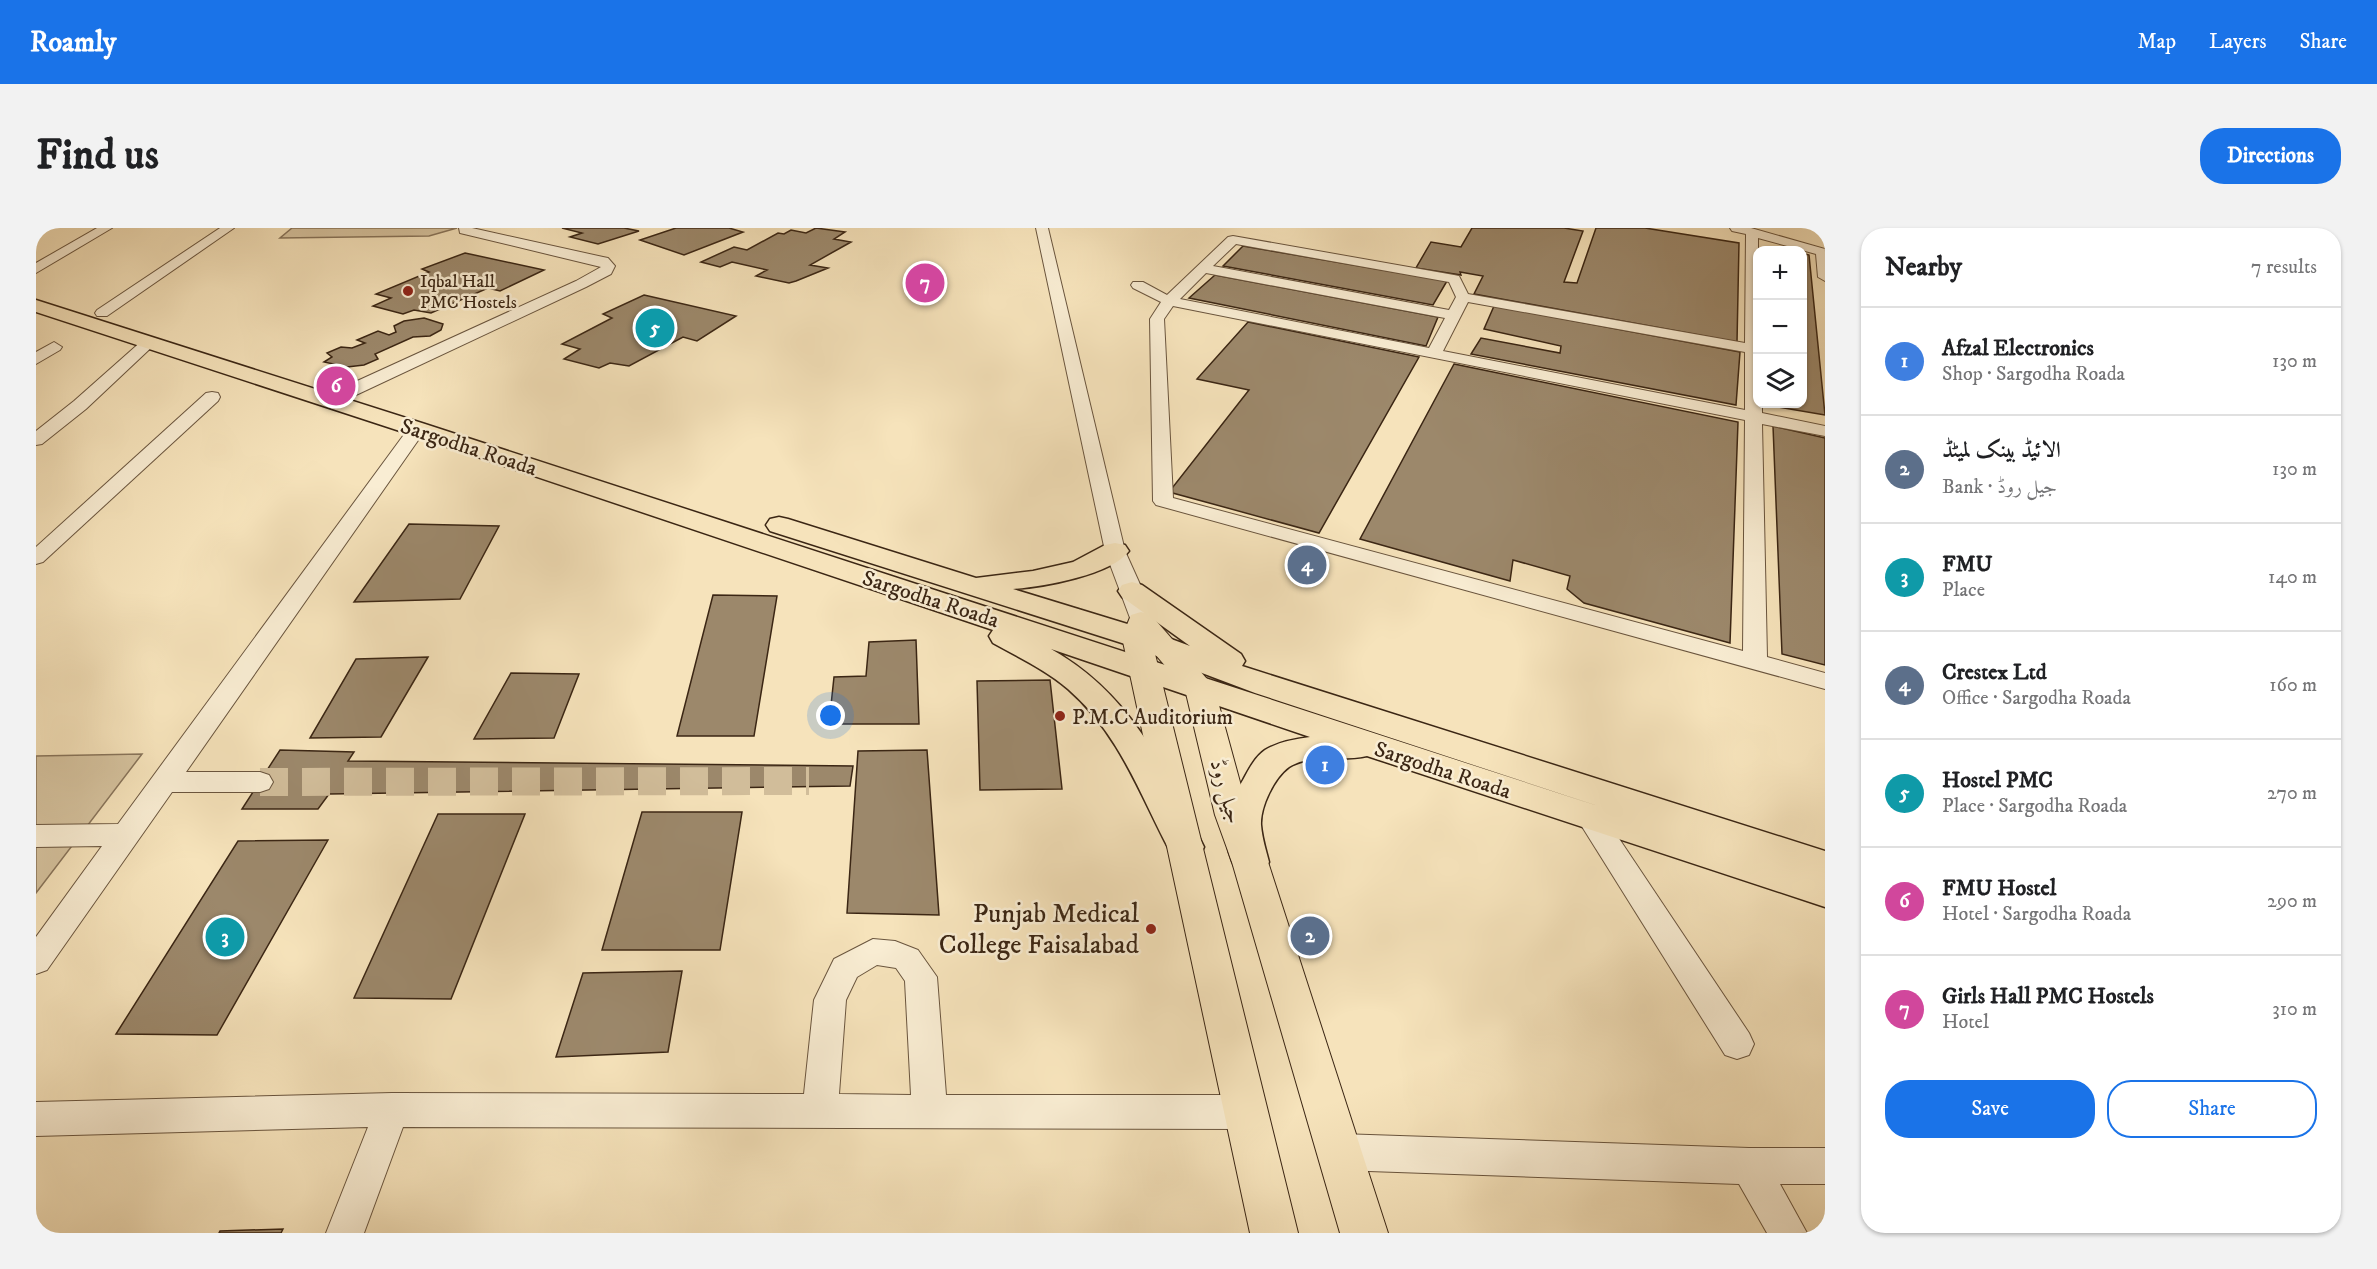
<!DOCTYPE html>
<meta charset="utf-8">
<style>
:root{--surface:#fff;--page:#f2f2f2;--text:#202124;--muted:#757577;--line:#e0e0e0;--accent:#1a73e8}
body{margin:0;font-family:"IM FELL DW Pica",Amiri,serif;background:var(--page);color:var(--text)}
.controls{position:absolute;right:18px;top:18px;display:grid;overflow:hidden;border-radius:12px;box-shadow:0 2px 4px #0004}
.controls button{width:54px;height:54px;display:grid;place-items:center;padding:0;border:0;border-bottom:2px solid var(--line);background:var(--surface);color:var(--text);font:30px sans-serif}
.you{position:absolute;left:795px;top:488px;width:21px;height:21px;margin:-15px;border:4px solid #fff;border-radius:50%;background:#1a73e8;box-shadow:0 0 0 9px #1a73e833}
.badge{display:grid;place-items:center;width:39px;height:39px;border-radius:50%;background:var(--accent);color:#fff;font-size:20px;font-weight:700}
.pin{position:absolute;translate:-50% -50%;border:3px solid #fff;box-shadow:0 2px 6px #0006}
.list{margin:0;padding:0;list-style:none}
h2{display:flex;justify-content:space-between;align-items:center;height:78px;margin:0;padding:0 24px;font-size:26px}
h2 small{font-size:20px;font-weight:400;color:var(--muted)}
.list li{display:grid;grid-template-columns:39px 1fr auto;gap:18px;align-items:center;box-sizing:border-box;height:108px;padding:0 24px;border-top:2px solid var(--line)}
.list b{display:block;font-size:22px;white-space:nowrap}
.list p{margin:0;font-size:20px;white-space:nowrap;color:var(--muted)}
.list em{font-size:20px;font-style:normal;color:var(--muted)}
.actions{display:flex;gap:12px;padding:18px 24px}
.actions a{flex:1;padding:14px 0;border:2px solid var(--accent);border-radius:24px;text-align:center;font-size:21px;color:var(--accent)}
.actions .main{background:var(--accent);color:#fff}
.icon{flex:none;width:33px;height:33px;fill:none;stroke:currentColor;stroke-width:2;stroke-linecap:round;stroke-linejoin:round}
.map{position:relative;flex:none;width:1789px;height:1005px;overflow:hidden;border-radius:24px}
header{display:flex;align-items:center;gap:36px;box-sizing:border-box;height:84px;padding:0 30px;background:var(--accent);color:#fff}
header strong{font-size:28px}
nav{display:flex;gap:33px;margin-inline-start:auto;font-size:21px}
.intro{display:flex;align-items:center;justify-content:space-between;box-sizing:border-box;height:144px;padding:0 36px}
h1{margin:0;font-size:42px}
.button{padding:15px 27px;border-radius:24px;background:var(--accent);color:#fff;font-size:21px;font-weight:700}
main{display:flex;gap:36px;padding:0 36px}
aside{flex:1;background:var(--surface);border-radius:24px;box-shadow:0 2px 4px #0004}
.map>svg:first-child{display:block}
.green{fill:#d6c39f;stroke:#88745a;stroke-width:1.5}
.building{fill:#9c886b;stroke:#3b2614;stroke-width:1.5}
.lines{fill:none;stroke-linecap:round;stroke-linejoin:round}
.minor-tunnel{stroke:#d1bd9a;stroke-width:28;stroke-dasharray:28 14;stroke-linecap:butt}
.minor-casing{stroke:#6a553e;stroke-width:2}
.major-casing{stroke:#3b2614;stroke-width:2}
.highway-casing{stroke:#3b2614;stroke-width:3}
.minor{fill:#f9edd3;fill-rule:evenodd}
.major{fill:#f6e3bb;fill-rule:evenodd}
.highway{fill:#f6e3bb;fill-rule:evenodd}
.poi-dot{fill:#8f2418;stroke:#f9edd3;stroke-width:2}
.labels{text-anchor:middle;stroke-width:5;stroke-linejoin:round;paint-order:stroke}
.far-poi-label{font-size:18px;fill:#3b2614;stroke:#f9edd3;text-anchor:start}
.street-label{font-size:22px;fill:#3b2614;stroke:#f9edd3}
.poi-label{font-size:22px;fill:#3b2614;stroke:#f9edd3;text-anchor:start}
.near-poi-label{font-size:27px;fill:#3b2614;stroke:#f9edd3;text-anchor:end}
</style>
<header>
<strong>Roamly</strong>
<nav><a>Map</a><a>Layers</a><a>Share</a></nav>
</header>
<div class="intro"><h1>Find us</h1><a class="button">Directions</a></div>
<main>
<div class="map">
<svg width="1789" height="1005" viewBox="0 0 1789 1005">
<rect width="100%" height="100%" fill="#f6e3bb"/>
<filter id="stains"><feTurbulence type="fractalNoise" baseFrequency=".00333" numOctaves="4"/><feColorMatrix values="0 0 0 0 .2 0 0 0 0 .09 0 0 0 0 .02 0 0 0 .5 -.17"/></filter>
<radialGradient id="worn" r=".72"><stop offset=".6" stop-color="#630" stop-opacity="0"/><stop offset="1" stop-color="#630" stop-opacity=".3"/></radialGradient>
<g class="green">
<path d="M256,0H421L393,8L244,10Z"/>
<path d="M106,526L0,665V528Z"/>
</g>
<g class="building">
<path d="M526,0H588L603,3L562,16L534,9L546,5Z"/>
<path d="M640,0H693L707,4L648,27L604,12Z"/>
<path d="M780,0L809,4L798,11L815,14L774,37L792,40L760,53L753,55L720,48L731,42L696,34L684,39L665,34L698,19L711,22L742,5L748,6L755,2L770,5Z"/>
<path d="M1436,0H1528L1547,3L1528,54L1541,55L1560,0H1609L1703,15L1701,114L1438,66L1447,48L1424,44L1425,47L1380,40L1395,14L1425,19Z"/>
<path d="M1207,18L1411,53L1397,77L1187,38Z"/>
<path d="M429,25L508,42L464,63L452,60L395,85L378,82L367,86L337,78L355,70L340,66L393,44L386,41Z"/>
<path d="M1766,25L1773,27L1789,187L1742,179V176H1766Z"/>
<path d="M1179,47L1402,89L1390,118L1153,70Z"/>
<path d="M608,67L700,88L661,113L647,109L593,138L574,135L563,140L528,131L544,121L526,116L576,90L567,86Z"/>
<path d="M1458,78L1704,124L1700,177L1435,126L1445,110L1524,125L1525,118L1448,101Z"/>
<path d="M388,90L407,96L405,102L394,108L377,109L339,126L342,131L328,137L311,139L288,134L296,129L291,125L305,119L316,120L329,115L321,112L342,103L353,107L360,104L358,98L368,93Z"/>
<path d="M1212,94L1383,129L1283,305L1133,264L1213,162L1161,151Z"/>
<path d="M1418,136L1702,194L1694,415L1548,375L1531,361L1534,348L1477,332L1474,353L1324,311Z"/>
<path d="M1737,198L1789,210V437L1746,426Z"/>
<path d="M373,296L463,298L424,371L318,374Z"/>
<path d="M677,367L741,368L718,508H641Z"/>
<path d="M880,412L883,496H793L798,449L830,448L833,414Z"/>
<path d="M392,429L345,509L274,510L320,431Z"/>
<path d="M475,445L543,446L518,510L438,511Z"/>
<path d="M1014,452L1026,561L944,562L941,453Z"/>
<path d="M244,522L318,524L312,533L817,538L814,558L293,566L282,581H206Z"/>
<path d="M891,522L903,687L811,685L822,523Z"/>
<path d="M606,584H706L684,722H566Z"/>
<path d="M402,586H489L415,771L318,770Z"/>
<path d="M292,612L181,807L80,806L202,613Z"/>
<path d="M646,743L632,824L520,829L547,745Z"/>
<path d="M247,1001L245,1005H183L184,1003Z"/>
</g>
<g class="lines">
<path class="minor-tunnel" d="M224,554L773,553"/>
<g class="minor-casing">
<g id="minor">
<path d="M61,0H76L0,45V35Z"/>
<path d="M184,0H198L71,88H61L59,85L61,82Z"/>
<path d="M423,0H436L567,29L572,30L579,38L575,46L550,59L320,167H308L306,163L308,159L540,53L565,39L424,5Z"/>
<path d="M1000,0H1012L1089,323L1107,363L1116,393L1113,398L1105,400L1097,398L1069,323Z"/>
<path d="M1694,0H1715L1789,21V53L1782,49L1780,26L1722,10V176H1726V185L1789,198V208L1726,196L1731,429L1789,445V461L1120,277L1117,273L1114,91L1125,74L1097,60L1095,57L1097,54H1107L1131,67L1192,9L1197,8L1418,47L1423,48L1432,66L1709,115L1710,6L1696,3ZM1200,16L1413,54L1420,69L1413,82L1177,38ZM1170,45L1409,90L1393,120L1144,71ZM1432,74L1709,124V182L1407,123ZM1137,78L1709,192L1707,423L1137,270L1128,91Z"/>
<path d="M113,109L118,111L121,114L118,117L50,181L6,216L0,217V203L38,173L108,111Z"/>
<path d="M18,114L26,119L24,122L0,136V124Z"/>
<path d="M176,164L182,165L184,169L182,173L7,334L0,336V319L170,165Z"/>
<path d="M381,196L387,197L390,201L150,544H224L233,547L237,554L233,561L224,564H136L11,742L0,746V709L66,618L0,619V597L82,596L375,197Z"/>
<path d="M1554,579L1564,582L1713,805L1718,816L1713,827L1701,831L1689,827L1540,589L1544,582Z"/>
<path d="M837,711L859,713L882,722L901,749L910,867H1210L1222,872L1228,884L1222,896L1210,901L367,899L328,1005H290L332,899L0,908V874L356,865L768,866L778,772L798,731ZM841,737L860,740L869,753L875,867L803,866L810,772L821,749Z"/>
<path d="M1304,906L1713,920H1789V956H1744L1771,1005H1731L1703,956L1304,942L1291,936L1286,924L1291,912Z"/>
</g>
</g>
<g class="major-casing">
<path id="major" d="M1105,384L1115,387L1178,459L1213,587L1232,634L1352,1005H1304L1196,634L1179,587L1149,461L1119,426L1262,1005H1214L1086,409L1095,387Z"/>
</g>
<g class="highway-casing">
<path id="highway" d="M0,72L389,196L1568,580L1219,465L1089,416L734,303L730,297L734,291L743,289L752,291L940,350L997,343L1037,334L1069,317L1079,315L1089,317L1093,323C1076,347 1006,359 977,361L1111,402L1154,418L1086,369L1082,363L1086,357L1096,354L1106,357L1205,426L1209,433L1206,438L1789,623V679L1331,528C1314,532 1296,529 1279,531C1270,532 1261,534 1253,539C1238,550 1224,579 1225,597C1226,610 1230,622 1233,634L1227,644L1214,648L1201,644C1183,610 1188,583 1207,552C1213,541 1219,529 1229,522C1242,514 1259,511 1274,509L1015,421C1095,466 1129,540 1168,619L1163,629L1150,633L1137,629C1105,570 1085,507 1032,461C1010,442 982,429 957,415L953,408L957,402L373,206L0,84Z"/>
</g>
<use href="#minor" class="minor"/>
<use href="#major" class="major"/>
<use href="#highway" class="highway"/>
</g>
<g class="poi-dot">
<circle cx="372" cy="63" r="6"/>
<circle cx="1024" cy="488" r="6"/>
<circle cx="1115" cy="701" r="6"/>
</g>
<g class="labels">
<g class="far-poi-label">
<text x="384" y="59">Iqbal Hall<tspan x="384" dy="21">PMC Hostels</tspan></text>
</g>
<g class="street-label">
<text transform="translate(433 218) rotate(18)" y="8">Sargodha Roada</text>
<text transform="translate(895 370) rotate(18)" y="8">Sargodha Roada</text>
<text transform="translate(1407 541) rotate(18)" y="8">Sargodha Roada</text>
<text transform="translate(1191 563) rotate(74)" y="8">جیل روڈ</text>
</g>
<g class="poi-label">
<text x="1036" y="496">P.M.C Auditorium</text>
</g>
<g class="near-poi-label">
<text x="1103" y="694">Punjab Medical<tspan x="1103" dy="31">College Faisalabad</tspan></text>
</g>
</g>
<rect width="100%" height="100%" filter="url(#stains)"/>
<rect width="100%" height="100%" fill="url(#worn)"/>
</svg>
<div class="controls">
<button>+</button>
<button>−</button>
<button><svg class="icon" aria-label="layers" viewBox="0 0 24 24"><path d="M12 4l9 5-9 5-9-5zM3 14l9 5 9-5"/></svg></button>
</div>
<div class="you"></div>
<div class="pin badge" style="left:1289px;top:537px;background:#3f7fe0">1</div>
<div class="pin badge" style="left:1274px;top:708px;background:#5c6f8a">2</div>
<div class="pin badge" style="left:189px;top:709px;background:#0f9aa8">3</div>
<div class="pin badge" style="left:1271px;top:337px;background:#5c6f8a">4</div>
<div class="pin badge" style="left:619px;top:100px;background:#0f9aa8">5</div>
<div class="pin badge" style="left:300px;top:158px;background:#d1479c">6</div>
<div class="pin badge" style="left:889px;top:55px;background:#d1479c">7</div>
</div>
<aside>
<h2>Nearby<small>7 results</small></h2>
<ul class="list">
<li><span class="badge" style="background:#3f7fe0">1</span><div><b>Afzal Electronics</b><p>Shop · Sargodha Roada</p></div><em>130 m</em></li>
<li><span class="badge" style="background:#5c6f8a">2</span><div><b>الائیڈ بینک لمیٹڈ</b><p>Bank · جیل روڈ</p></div><em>130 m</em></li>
<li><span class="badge" style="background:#0f9aa8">3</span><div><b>FMU</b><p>Place</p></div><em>140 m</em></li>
<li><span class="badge" style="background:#5c6f8a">4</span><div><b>Crestex Ltd</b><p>Office · Sargodha Roada</p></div><em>160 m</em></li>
<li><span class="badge" style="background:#0f9aa8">5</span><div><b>Hostel PMC</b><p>Place · Sargodha Roada</p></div><em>270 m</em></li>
<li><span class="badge" style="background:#d1479c">6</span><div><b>FMU Hostel</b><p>Hotel · Sargodha Roada</p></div><em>290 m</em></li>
<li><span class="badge" style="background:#d1479c">7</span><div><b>Girls Hall PMC Hostels</b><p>Hotel</p></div><em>310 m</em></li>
</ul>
<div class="actions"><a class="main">Save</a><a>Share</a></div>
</aside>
</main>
